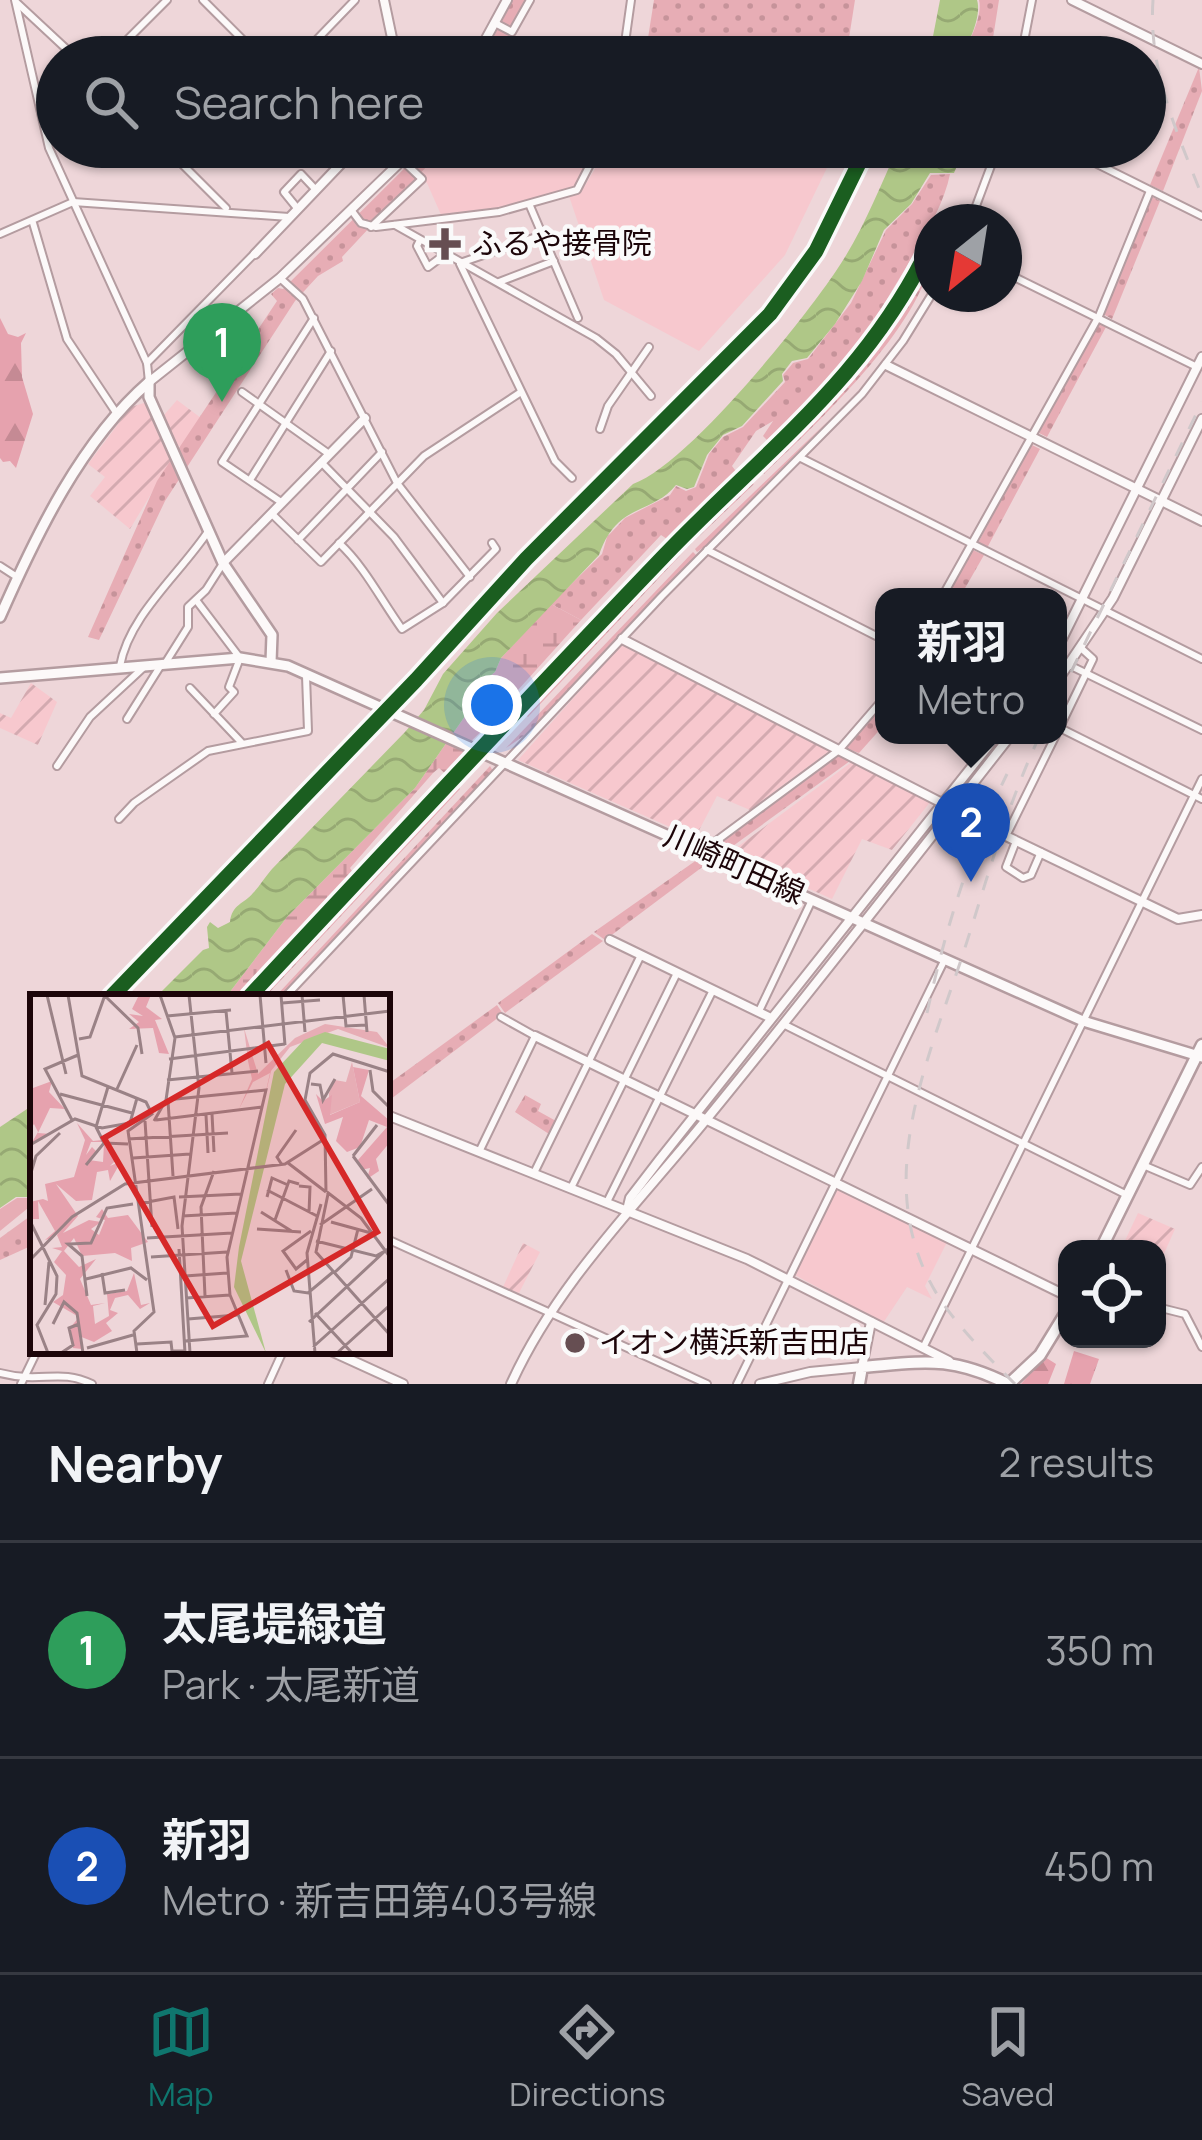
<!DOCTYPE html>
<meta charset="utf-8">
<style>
:root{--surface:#171b24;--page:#20242c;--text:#f1f3f6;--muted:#9ea1a6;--line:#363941;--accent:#0f766e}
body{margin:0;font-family:Manrope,"Noto Sans JP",sans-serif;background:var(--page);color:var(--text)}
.controls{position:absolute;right:36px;bottom:36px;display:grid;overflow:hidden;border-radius:24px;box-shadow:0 3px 9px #0004}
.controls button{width:108px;height:108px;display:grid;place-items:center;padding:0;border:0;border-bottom:3px solid var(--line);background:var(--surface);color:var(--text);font:60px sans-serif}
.compass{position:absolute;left:914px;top:204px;width:108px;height:108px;border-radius:50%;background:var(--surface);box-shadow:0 3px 9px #0004;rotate:210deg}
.you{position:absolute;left:492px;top:705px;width:42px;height:42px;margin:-30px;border:9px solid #fff;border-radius:50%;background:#1a73e8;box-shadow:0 0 0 18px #1a73e833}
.badge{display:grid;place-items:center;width:78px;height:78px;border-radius:50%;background:var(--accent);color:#fff;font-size:39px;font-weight:700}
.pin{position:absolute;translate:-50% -99px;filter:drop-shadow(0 3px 6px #0008)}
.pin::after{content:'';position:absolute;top:63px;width:42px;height:36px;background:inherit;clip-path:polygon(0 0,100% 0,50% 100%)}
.popup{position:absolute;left:875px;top:588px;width:192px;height:156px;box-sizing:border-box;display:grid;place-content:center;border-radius:24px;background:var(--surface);filter:drop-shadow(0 3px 9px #0005);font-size:39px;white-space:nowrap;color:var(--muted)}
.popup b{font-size:45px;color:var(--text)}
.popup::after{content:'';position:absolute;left:50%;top:100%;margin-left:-24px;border:24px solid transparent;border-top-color:var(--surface)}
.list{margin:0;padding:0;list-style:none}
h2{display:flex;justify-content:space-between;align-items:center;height:156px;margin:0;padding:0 48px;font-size:51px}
h2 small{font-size:39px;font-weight:400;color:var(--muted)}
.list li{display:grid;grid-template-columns:78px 1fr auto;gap:36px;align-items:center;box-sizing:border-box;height:216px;padding:0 48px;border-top:3px solid var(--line)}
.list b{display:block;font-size:45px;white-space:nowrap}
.list p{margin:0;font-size:39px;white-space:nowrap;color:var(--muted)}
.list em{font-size:39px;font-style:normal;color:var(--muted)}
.icon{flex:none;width:66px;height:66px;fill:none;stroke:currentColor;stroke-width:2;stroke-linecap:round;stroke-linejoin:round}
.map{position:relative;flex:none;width:1202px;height:1384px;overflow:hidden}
.search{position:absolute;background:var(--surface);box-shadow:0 3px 9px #0004;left:36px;right:36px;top:36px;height:132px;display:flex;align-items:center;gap:30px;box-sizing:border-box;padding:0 42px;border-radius:66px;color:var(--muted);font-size:45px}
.sheet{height:588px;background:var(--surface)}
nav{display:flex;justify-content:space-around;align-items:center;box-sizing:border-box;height:168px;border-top:3px solid var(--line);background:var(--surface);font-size:33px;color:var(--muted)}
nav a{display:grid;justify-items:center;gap:6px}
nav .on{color:var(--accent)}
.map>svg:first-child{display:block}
.built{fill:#f7c8ce}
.industrial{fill:url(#industrial-furrows)}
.green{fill:url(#green-dots)}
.forest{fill:url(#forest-firs)}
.wetland{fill:url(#wetland-marsh)}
.water{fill:url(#water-waves)}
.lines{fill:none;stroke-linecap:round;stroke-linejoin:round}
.tertiary-tunnel{stroke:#ceb7ba;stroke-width:8;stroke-dasharray:8 4;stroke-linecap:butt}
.minor-casing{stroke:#b49ca0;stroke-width:10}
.tertiary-casing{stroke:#b49ca0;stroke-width:12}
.secondary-casing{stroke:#b49ca0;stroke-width:14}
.primary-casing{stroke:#b49ca0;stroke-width:15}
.minor{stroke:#fcf9f9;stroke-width:6}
.tertiary{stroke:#fcf9f9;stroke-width:8}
.secondary{stroke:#fcf9f9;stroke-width:9}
.primary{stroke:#fcf9f9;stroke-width:10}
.rail{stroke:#d0c8ca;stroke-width:3;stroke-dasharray:15 15;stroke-linecap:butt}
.cycleway-casing{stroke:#fafafa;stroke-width:22}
.cycleway{stroke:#1b5e20;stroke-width:15}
.poi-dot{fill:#664e52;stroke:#fafafa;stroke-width:4.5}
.labels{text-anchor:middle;stroke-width:9;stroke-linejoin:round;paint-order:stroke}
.poi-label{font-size:30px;fill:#1c0509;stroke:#fafafa;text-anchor:start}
.street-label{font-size:30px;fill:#1c0509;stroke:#fafafa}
.inset-road{fill:none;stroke:#9a8286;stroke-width:3}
.view{fill:#d62828;fill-opacity:0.15;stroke:#d62828;stroke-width:6}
.inset-edge{fill:none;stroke:#1c0509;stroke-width:6}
</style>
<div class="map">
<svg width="1202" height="1384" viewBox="0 0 1202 1384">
<defs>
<pattern id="industrial-furrows" width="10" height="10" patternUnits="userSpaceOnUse" patternTransform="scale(3)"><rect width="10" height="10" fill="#f7c8ce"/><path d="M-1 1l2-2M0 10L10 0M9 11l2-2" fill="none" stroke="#d3aab0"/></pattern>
<pattern id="green-dots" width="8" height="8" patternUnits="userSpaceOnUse" patternTransform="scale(3)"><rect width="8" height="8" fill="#e7adb5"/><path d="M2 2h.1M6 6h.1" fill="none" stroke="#c6939a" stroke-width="1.8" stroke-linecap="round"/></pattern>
<pattern id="forest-firs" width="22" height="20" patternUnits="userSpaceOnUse" patternTransform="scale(3)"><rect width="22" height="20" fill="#e6a2ae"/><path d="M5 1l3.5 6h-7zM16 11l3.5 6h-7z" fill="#c58a94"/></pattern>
<pattern id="wetland-marsh" width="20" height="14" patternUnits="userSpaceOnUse" patternTransform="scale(3)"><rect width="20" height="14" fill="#e7adb5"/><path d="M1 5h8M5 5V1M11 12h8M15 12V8" fill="none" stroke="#c6939a"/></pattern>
<pattern id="water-waves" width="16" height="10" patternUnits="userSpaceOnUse" patternTransform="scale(3)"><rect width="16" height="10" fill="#afc787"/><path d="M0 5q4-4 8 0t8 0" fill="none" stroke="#96a973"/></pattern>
</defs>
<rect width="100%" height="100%" fill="#eed6d9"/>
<g class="built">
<path d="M445,147H596V148L574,187L524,207L442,217L427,183L418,176Z"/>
<path d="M608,147H837L785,255L699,351L604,300L569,196L581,192Z"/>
<path d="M836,1188L947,1242L925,1286L932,1299L907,1287L883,1323L795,1275Z"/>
</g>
<g class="industrial">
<path d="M227,331L242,353L227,375L211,343Z"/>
<path d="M177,400L201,418L181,446H177L164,415Z"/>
<path d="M147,402L172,459L130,529L90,496L105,477L88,464L131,407Z"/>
<path d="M621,645L831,750L750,810L717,796L695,838L518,760Z"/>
<path d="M31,683L57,702L38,745L0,728V713L11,718Z"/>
<path d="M853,761L931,801L892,850L862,839L832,899L737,857L736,848Z"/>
<path d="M1138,1213L1175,1229L1159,1265L1157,1249L1122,1247Z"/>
<path d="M523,1243L540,1252L519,1293L503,1287Z"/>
</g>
<g class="green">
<path d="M513,0H528L509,34L512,38L499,57H483Z"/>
<path d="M654,0H855L846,57H645Z"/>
<path d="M979,0H999L990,57H960C969,43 983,16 979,0Z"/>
<path d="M1199,67L1202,91L1163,191L1150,185Z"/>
<path d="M426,147H445L342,257L343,261L318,276L295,301L165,501L99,640L88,637L157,481L277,301L271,294L278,288L283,289Z"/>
<path d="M950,174C942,215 907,264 883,306L893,308C857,359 817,402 773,446L763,436L773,421L756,431L732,466L741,478L673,543L661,535L581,620L551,604L602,554L607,537L625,518L670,495L676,486L686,491L696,487L709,454L723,437L743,427L785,382L783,375L793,363L808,359L851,303L886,230L912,204L931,175Z"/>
<path d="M1151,196L1160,201L1112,319L1103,314Z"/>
<path d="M932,246C932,318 815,425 764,474L759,469C828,402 891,334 932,246Z"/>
<path d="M1097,322L1106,327L1047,437L1039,433Z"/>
<path d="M830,419L707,545L697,552L695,549Z"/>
<path d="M1030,444L1040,449L987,548L978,543Z"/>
<path d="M748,478L754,484L689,546L528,717L521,711Z"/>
<path d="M973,550L984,555L960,597H946Z"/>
<path d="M693,552L697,556L531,731L506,748Z"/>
<path d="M884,703V725L859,753L847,749V744Z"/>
<path d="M838,754L850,761L726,851L715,845Z"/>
<path d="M490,766L493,771L280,997H275Z"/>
<path d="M454,782L460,789L265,997L259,992Z"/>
<path d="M701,857L709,862L605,940L594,932Z"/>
<path d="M592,934L603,941L505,1013L498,1003Z"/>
<path d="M497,1005L503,1014L387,1102V1085Z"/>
<path d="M525,1095L541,1104L538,1111L556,1121L549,1134L515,1112Z"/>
<path d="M33,1214V1245L0,1260V1238Z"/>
</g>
<g class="forest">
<path d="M0,318L8,334L18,337L26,333L21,343L22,377L33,414L16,468L10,461L3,462L0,458Z"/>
<path d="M1074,1351L1099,1359L1090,1384H1064Z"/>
<path d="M1045,1357L1056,1364L1048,1384H1021Z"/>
</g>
<g class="wetland">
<path d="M551,604L581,620L509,700L488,715L492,721L465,747L472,750L506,713L509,716L450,778L439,768L433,773L350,868L354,874L252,991L239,997H226L287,917L415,788L470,709L480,684L495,672L501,658Z"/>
<path d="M17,1198H33V1204L0,1231V1209Z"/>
</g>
<g class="water">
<path d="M940,0H977C982,15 969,45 959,57H929Z"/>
<path d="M898,147H949L963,152L954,173H930L911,204L884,230L862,281L835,324L807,358L792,361L782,374L783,381L742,426L723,435L707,455L694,487L687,489L676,485C652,515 617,502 599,555L501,658L495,672L480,684L470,709L415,788L287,917L226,997H156L203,950L209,948L207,927L210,922L218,928L230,922C232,904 244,904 253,893C259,887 265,877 272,869L405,732L424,710L443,674L497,613L633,484C688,464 801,323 836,271C862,233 879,189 898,147Z"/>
<path d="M33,1105V1197H16L0,1208V1127Z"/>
</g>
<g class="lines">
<path class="tertiary-tunnel" d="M979,822L1006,836"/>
<g class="minor-casing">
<g id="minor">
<path d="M15,0L49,148L147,363L149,382"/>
<path d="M203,0L260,57"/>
<path d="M16,2L75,57"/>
<path d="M495,23L512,32L530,0"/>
<path d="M110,57L167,0"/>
<path d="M231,57L246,43"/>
<path d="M300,57L355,0"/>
<path d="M547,57L559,53L561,57"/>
<path d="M623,57L631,0"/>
<path d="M1021,57L1032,0"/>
<path d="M165,147L226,208"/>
<path d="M1063,147L1202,216"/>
<path d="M530,206L578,318"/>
<path d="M297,208L284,192L301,174L316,190"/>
<path d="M352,211L361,223L376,227L499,212L577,190L599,147"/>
<path d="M970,222L998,147"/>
<path d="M33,223L67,339L117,414"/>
<path d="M395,225L596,338L616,354L651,396"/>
<path d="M371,227L422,179L404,162"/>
<path d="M0,234L73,202L289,217"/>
<path d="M420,240L417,246L428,267L444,255"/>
<path d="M460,263L542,235"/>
<path d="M460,264L555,461L572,478"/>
<path d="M1004,272L1197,367"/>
<path d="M280,278L303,299L397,483L470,577"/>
<path d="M499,282L554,261"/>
<path d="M147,363L254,254"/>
<path d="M242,392L329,454"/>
<path d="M600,429L608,406L649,347"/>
<path d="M801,458L1202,659"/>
<path d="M321,462L394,537L443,603"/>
<path d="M250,480L331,351"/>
<path d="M281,502L222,462L314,318"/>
<path d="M272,514L321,562L424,456L521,392"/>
<path d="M298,540L382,452"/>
<path d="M339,543C365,567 381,600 402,629L443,603L496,549L492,543"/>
<path d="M707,550L884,640"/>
<path d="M0,566L17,577"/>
<path d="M942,597L1099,316L1150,191"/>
<path d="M196,600L240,658L229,687L234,692L214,714"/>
<path d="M166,662L188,627V607L206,590L222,565"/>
<path d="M120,666C129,615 181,573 209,530"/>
<path d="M1071,666L1202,730"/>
<path d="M190,688L241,742"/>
<path d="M127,719L161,665"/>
<path d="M1058,727L1202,799"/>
<path d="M1060,727L1093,659L1082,649"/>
<path d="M57,766L90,717L145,666"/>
<path d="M119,819L134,803L208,751L308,731L306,676"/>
<path d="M1006,836L1056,735"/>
<path d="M1016,841L1006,867L1023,878L1031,875L1041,852"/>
<path d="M704,850L839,750L884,698"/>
<path d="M285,997L662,596L862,394L903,341L932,294"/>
<path d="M759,1011L812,900"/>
<path d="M783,1024L1127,1195"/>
<path d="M479,1152L535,1036L501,1017"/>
<path d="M1143,1165L1190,1185L1202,1167"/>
<path d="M534,1173L641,955"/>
<path d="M571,1188L677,973"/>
<path d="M607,1202L713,990"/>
<path d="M387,1239L707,1384"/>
<path d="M1157,1307L1185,1314L1202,1347"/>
<path d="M923,1348L1202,779"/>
<path d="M0,1373C43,1384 58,1368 92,1384"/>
<path d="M21,1384L37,1351"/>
<path d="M268,1384L283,1351"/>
<path d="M737,1384L945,959"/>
</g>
</g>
<g class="tertiary-casing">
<g id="tertiary">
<path d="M384,0L396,57"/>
<path d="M1072,0L1202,64"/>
<path d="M476,57L507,0"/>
<path d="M255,254L357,147"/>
<path d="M886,365L1202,521"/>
<path d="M149,382L280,278L416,147"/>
<path d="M223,563L365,418"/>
<path d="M622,639L979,822"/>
<path d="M1058,647L1202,357"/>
<path d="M1058,680L1113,598L1202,419"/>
<path d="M1006,836L1178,919L1202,915"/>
<path d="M610,940L771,1018"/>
<path d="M535,1036L1067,1296"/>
<path d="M387,1115L747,1259L949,1361"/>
<path d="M627,1210L630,1198L660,1159L997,735"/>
<path d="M331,1351L403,1384"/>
<path d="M511,1384C557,1283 636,1206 705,1121C809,994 910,864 1011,735"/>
<path d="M760,1384L810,1372L862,1367L871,1322"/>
</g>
</g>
<g class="secondary-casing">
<g id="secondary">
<path d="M149,382V397L223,563L272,635L271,662"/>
<path d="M0,617C36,535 81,441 149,382"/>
<path d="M0,678L240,658L288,666L1083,1021L1202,1057"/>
</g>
</g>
<g class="primary-casing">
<g id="primary">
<path d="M1101,1249L1202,1045"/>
<path d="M859,1384L862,1367C923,1362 950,1355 1008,1384"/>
<path d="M1009,1384L1040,1355L1067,1311"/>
</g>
</g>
<use href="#minor" class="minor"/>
<use href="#tertiary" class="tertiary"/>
<use href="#secondary" class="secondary"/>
<use href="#primary" class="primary"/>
<g class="rail">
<path d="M1153,0C1148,70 1177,132 1202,196"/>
<path d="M1058,699L1202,402"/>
<path d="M927,1013C945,930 970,850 1007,774"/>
<path d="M1015,1384C989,1358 963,1332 942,1302C869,1193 924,1070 961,960C986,884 1006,807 1040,735"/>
</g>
<g class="cycleway-casing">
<g id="cycleway">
<path d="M111,997L416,680L526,559L770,314L816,251L867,147"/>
<path d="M249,997C386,850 523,703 662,558C763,452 868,378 932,241"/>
</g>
</g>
<use href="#cycleway" class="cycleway"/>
</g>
<g class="poi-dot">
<path d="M439 226h12v12h12v12h-12v12h-12v-12h-12v-12h12z"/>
<circle cx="575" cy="1343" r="12"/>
</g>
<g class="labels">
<g class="poi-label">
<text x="472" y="254">ふるや接骨院</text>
<text x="599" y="1353">イオン横浜新吉田店</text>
</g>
<g class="street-label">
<text transform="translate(734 865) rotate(24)" y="10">川崎町田線</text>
</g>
</g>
<g transform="translate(30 994)">
<rect width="360" height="360" fill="#eed6d9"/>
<path d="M295,30L347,38L360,54L308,35L260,53L241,77L219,172L240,79L223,88L209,115L222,85L218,67L214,34L228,80L265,44ZM322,68L330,108L299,121V99L305,86L316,88Z" fill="#e7adb5"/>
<path d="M109,1H121L116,13L132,25L125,26L139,60L129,59L123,34L99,35L109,28L99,20L113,22L102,15ZM323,73L339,76L331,102L360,127V148L346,165L349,177L337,185L340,174L331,176L328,166L357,133L339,126L330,153L317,158L306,147L313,123L295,130L286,100L293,107L302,101L300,121L330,108ZM0,87L3,94L22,87L19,98L35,115L20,114L8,139L21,140L1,150L8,138L4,130L0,136ZM47,129L63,147L72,146L73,148H61L56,161L62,153L67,158L59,166L73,168L74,150L85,167L80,172L87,169L89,171L80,187L78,176L67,178L62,206L46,207L26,190L48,222L33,239L59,226L71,228L61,235L69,241L75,226L66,223L72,215L78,224L98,221L118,248L101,254L102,267L85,259L52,262L44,244L34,257L49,273L66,265L50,285L61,311L75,309L63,312L65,330L79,322L77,300L97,297L104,279L111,311L120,309L110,315L98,301L85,304L80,316L88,319L76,329L82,337L64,348L49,342L52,355L43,354L40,334L49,323L23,308L33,301L36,281L24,268L32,257L22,254L32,253L27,241L39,226L22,244L15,246L25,237L8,207L9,225H0V208L13,205L18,207L15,190L44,183L55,146Z" fill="#e6a2ae"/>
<path d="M295,38L360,55V67L292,49L255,90L211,267L236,359L204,293L209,253L244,78L274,46Z" fill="#afc787"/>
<path class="inset-road" d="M17,1L36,80M38,1L52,82L116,108L122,120L98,137L124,318L104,337L107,359M74,1L108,34L112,60M159,1L169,94L152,232L160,359M230,1L236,69M251,1L255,51M272,1L275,38M313,1L316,32L337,31M334,1L337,38M252,9L290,6M196,17L202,79M137,22L201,16M145,43L360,17M49,45L60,43L75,1M139,65L255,50M340,76L343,97L360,114M137,86L228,77M281,90L290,91L293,106L305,85M87,95L107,51M30,100L102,119M136,106L236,96L197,263L200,301L217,342L155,347M138,107L143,182M182,120L184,158M176,121L178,159M42,126L15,75L48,61M126,126L232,113M115,127L122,233M124,127L136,106L145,44L130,1M98,145L198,139M74,149L66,133L78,93M0,151L45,125L72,134L100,129L107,104M323,162L360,212M323,162L347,131M103,164L160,160M258,169L296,198M56,171L74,149L98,150M252,171L247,163L266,136M0,182L6,162L30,139M269,192L280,193L279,219M237,196L287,222M296,198L295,141L275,106L280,79L303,60L360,78M297,198L331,224L360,263M298,200L286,258L360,341M149,203L211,200M237,203L242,184L258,191M107,210L144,203L148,235M231,218L263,238M152,222L207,219M245,226L259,187L269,190M0,227L27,282L26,300L7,331L18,359M301,228L341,239M290,231L342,195M227,235L271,238M117,244L202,239M286,247L346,262L360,254M149,255L155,359M121,263L197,258M0,266L42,223L95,190L255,170L296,144M277,266L266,275L253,257L281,237M256,276L264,297L278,299L303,278M72,279L75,299L95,296M304,279L321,263L328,235M155,282L197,279M56,285L101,274L117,286M57,302L52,262L38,250L61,249L77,214L103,210M175,302L171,213L184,177M156,304L200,301M15,311L19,268M285,319L322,359M158,325L207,321M279,328L354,258M23,330L34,308L47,319L53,359M107,350L141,348L142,357H155M283,353L360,284M57,354L103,341M31,359L43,351L39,334L49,330M285,359L277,259L291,210M307,359L360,311"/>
<path class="view" d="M238,50L347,238L183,332L74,144Z"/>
<rect width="360" height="360" class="inset-edge"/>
</g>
</svg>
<div class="controls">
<button><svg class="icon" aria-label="locate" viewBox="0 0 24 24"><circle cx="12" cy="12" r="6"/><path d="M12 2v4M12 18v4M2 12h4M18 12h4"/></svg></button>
</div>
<svg class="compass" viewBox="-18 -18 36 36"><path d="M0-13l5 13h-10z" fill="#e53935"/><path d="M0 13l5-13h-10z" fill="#9ea1a6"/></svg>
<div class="you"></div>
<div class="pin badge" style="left:222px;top:402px;background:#2e9e5b">1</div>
<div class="pin badge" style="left:971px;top:882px;background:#1a4fb4">2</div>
<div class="popup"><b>新羽</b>Metro</div>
<div class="search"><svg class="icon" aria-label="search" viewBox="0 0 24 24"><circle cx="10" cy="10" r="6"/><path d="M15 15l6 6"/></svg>Search here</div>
</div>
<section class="sheet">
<h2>Nearby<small>2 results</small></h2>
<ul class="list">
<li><span class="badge" style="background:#2e9e5b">1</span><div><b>太尾堤緑道</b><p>Park · 太尾新道</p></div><em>350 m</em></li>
<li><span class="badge" style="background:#1a4fb4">2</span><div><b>新羽</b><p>Metro · 新吉田第403号線</p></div><em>450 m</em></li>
</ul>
</section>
<nav>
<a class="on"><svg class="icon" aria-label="map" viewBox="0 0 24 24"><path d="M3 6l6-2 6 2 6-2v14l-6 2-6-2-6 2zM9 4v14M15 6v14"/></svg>Map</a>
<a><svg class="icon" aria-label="directions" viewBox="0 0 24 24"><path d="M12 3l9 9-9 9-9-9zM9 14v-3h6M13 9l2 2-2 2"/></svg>Directions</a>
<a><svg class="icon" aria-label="saved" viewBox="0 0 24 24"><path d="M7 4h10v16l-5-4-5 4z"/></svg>Saved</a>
</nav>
